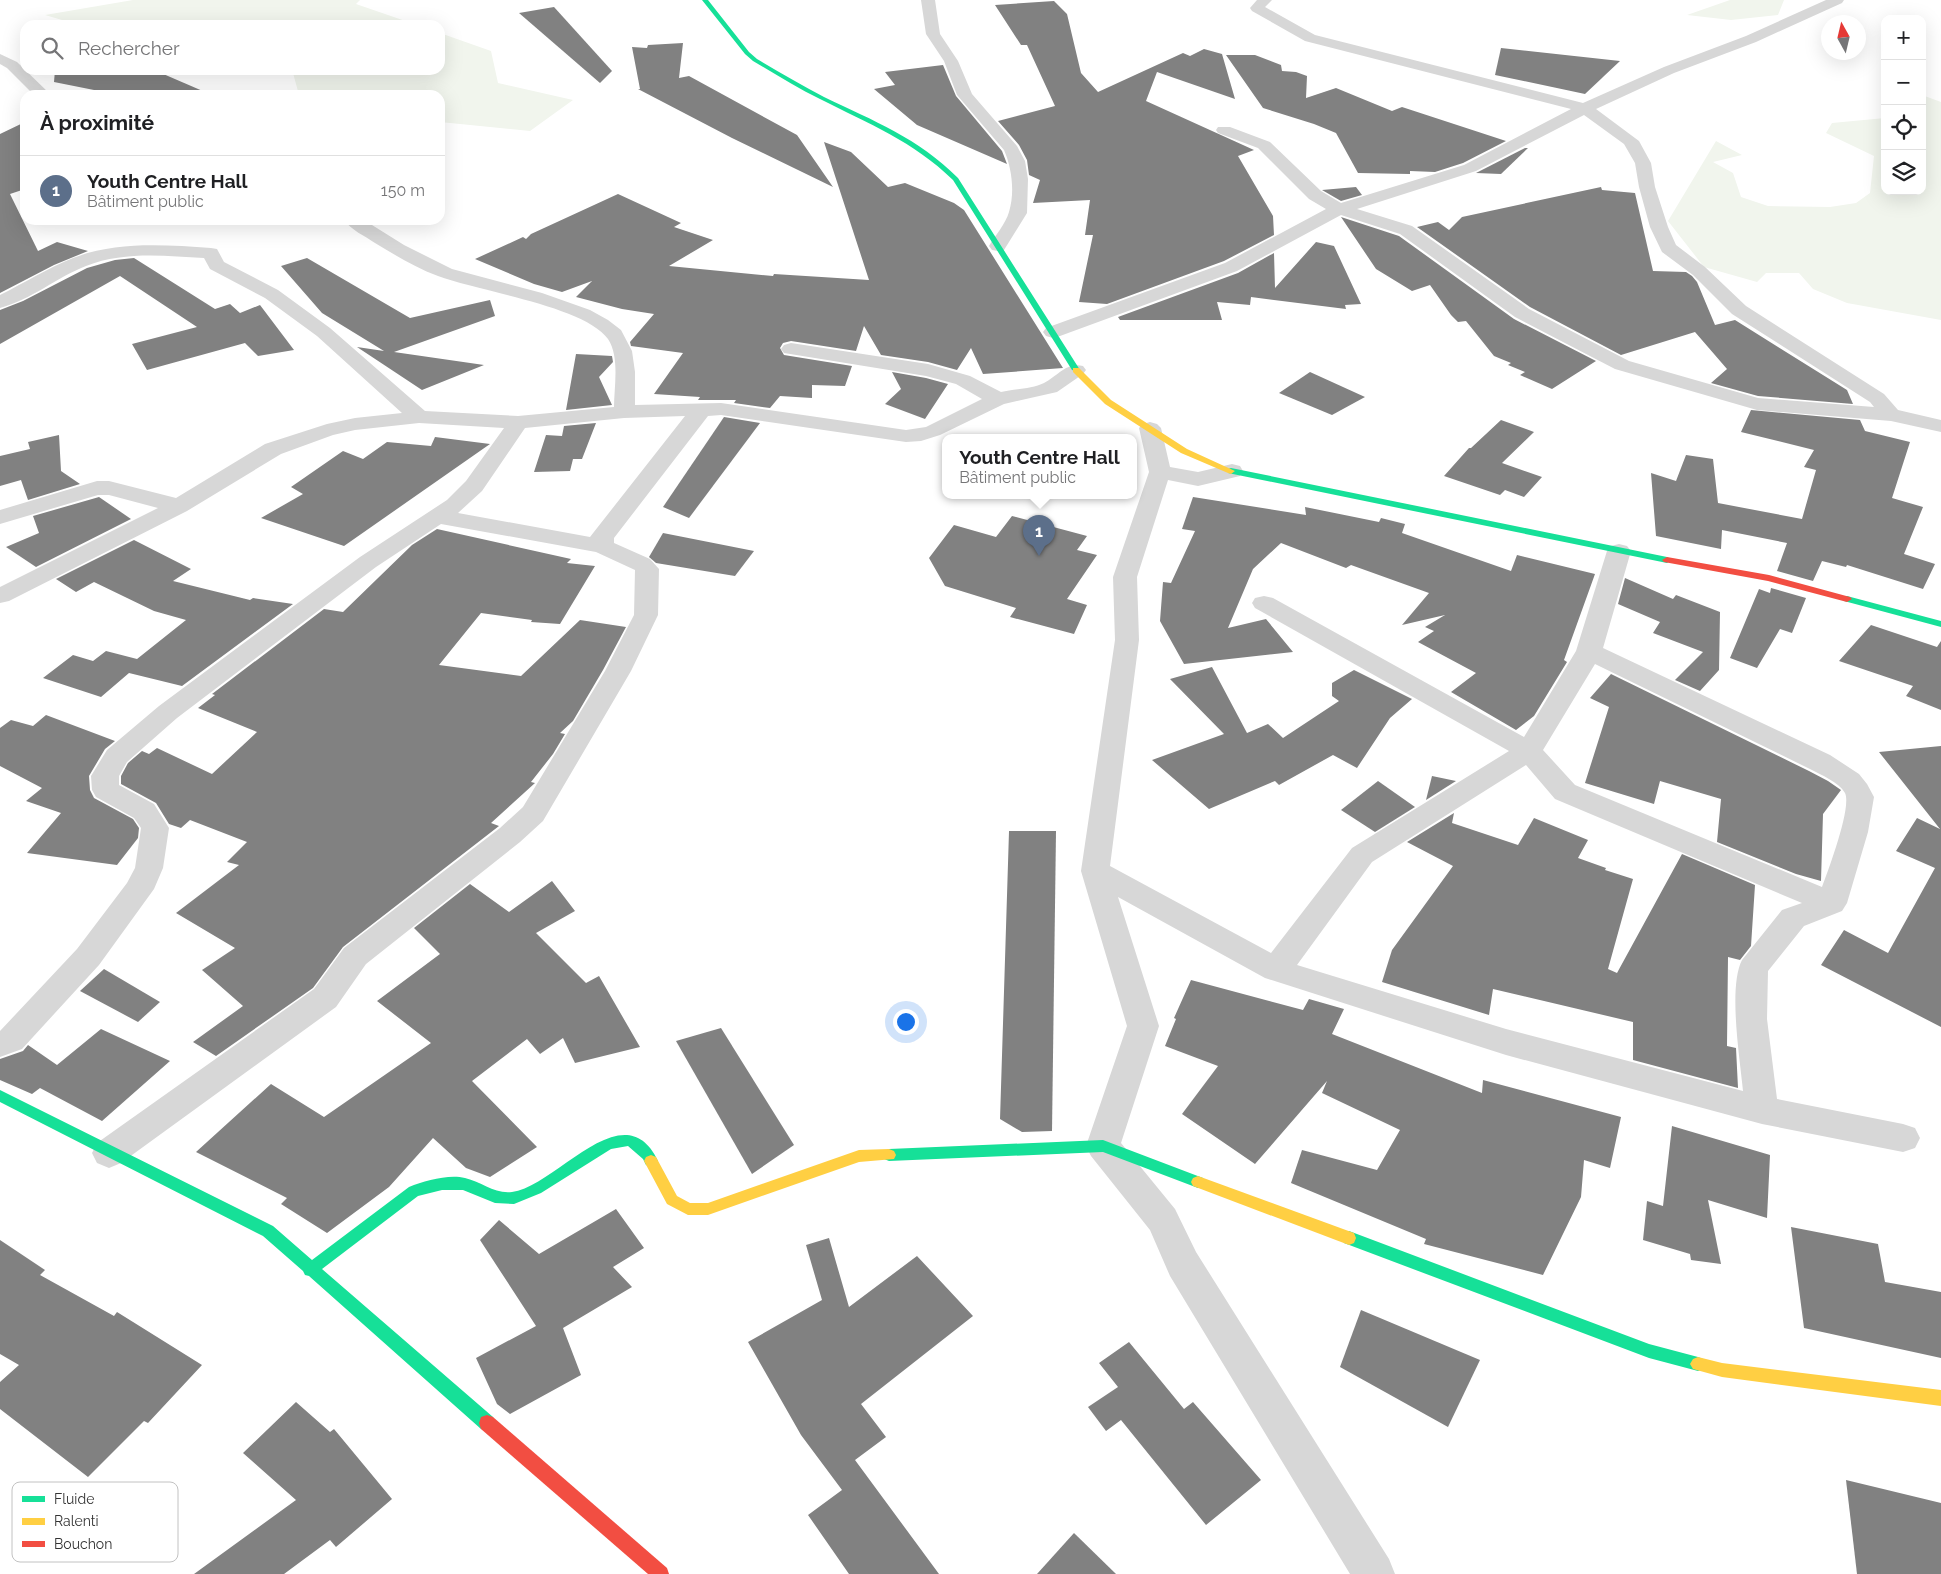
<!DOCTYPE html>
<html lang="fr">
<meta charset="utf-8">
<style>
:root{--surface:#fff;--page:#f6f6f6;--text:#202124;--muted:#757577;--line:#e0e0e0;--accent:#7a7a7a}
body{margin:0;font-family:Raleway,sans-serif;background:var(--page);color:var(--text)}
.controls{position:absolute;right:15px;top:15px;display:grid;overflow:hidden;border-radius:10px;box-shadow:0 5px 20px #0002}
.controls button{width:45px;height:45px;display:grid;place-items:center;padding:0;border:0;border-bottom:1px solid var(--line);background:var(--surface);color:var(--text);font:25px sans-serif}
.compass{position:absolute;left:1821px;top:15px;width:45px;height:45px;border-radius:50%;background:var(--surface);box-shadow:0 5px 20px #0002;rotate:352deg}
.you{position:absolute;left:905px;top:1021px;width:18px;height:18px;margin:-12px;border:4px solid #fff;border-radius:50%;background:#1a73e8;box-shadow:0 0 0 8px #1a73e833}
.badge{display:grid;place-items:center;width:32px;height:32px;border-radius:50%;background:var(--accent);color:#fff;font-size:16px;font-weight:700}
.pin{position:absolute;translate:-50% -41px;filter:drop-shadow(0 1px 2px #0008)}
.pin::after{content:'';position:absolute;top:26px;width:18px;height:15px;background:inherit;clip-path:polygon(0 0,100% 0,50% 100%)}
.popup{position:absolute;left:942px;top:434px;width:195px;height:65px;box-sizing:border-box;display:grid;place-content:center;border-radius:10px;background:var(--surface);filter:drop-shadow(0 1px 4px #0005);font-size:16px;white-space:nowrap;color:var(--muted)}
.popup b{font-size:19px;color:var(--text)}
.popup::after{content:'';position:absolute;left:50%;top:100%;margin-left:-10px;border:10px solid transparent;border-top-color:var(--surface)}
.list{margin:0;padding:0;list-style:none}
h2{display:flex;justify-content:space-between;align-items:center;height:65px;margin:0;padding:0 20px;font-size:21px}
h2 small{font-size:16px;font-weight:400;color:var(--muted)}
.list li{display:grid;grid-template-columns:32px 1fr auto;gap:15px;align-items:center;box-sizing:border-box;height:70px;padding:0 20px;border-top:1px solid var(--line)}
.list b{display:block;font-size:19px;white-space:nowrap}
.list p{margin:0;font-size:16px;white-space:nowrap;color:var(--muted)}
.list em{font-size:16px;font-style:normal;color:var(--muted)}
.icon{flex:none;width:28px;height:28px;fill:none;stroke:currentColor;stroke-width:2;stroke-linecap:round;stroke-linejoin:round}
.map{position:relative;flex:none;width:1941px;height:1574px;overflow:hidden}
.search{position:absolute;background:var(--surface);box-shadow:0 5px 20px #0002;left:20px;top:20px;width:425px;height:55px;display:flex;align-items:center;gap:12px;box-sizing:border-box;padding:0 18px;border-radius:15px;color:var(--muted);font-size:19px}
.panel{position:absolute;background:var(--surface);box-shadow:0 5px 20px #0002;left:20px;top:90px;width:425px;height:135px;border-radius:15px}
.map>svg:first-child{display:block}
.green{fill:#f1f5ed}
.building{fill:#818181}
.lines{fill:none;stroke-linecap:round;stroke-linejoin:round}
.street{fill:#d7d7d7;fill-rule:evenodd}
.fast{fill:#16e098;fill-rule:evenodd}
.slow{fill:#ffcf43;fill-rule:evenodd}
.jam{fill:#f24e42;fill-rule:evenodd}
.key{fill:#fff;stroke:#c2c2c2;stroke-width:1}
.key-label{font-size:14px;fill:#333}
</style>
<div class="map">
<svg width="1941" height="1574" viewBox="0 0 1941 1574">
<rect width="100%" height="100%" fill="#fff"/>
<g class="green">
<path d="M133,0H360L356,4L417,25H79L45,15Z"/>
<path d="M1730,0H1784L1778,15L1731,20L1687,15Z"/>
<path d="M440,33L491,51L498,83L573,100L530,131L440,122V95H299L293,73L277,70H440Z"/>
<path d="M1922,95L1941,102V320L1847,303L1813,289L1799,273H1766L1757,282L1704,267L1668,221L1716,141L1742,155L1713,162L1733,173L1741,197L1768,206L1830,207L1856,203L1870,193L1874,156L1826,133L1832,123L1885,118V191H1922Z"/>
</g>
<g class="building">
<path d="M1054,1L1067,14L1081,73L1098,92L1183,53L1190,56L1204,49L1222,54L1235,99L1157,72L1146,101L1254,150L1238,156L1273,216L1274,235L1224,261L1107,304L1079,302L1093,235H1085L1090,200L1033,203L1040,180L1029,175L1027,160L1019,145L998,121L1055,106L1027,45H1021L995,5Z"/>
<path d="M554,7L612,71L600,83L519,13Z"/>
<path d="M683,43L679,78L689,76L797,135L833,187L732,138L638,89H640L632,47L647,48L648,45Z"/>
<path d="M1501,48L1620,61L1585,94L1495,75Z"/>
<path d="M1226,55H1255L1281,65L1282,71L1296,72L1307,76L1306,98L1336,88L1392,111L1402,107L1506,141L1463,163L1435,172L1410,171V174L1358,173L1336,133L1314,124L1263,108Z"/>
<path d="M943,65L956,96L1002,151L1007,164L917,125L874,89L895,85L885,72Z"/>
<path d="M55,70H154L212,95H119L54,82Z"/>
<path d="M25,122V189L10,194L38,251L57,242L88,251L54,265L0,293V134Z"/>
<path d="M824,142L851,152L888,187L905,183L954,203L964,210L1063,368L983,374L971,348L957,370L928,362L881,355L864,326L856,351L791,341L783,343L780,348L784,355L852,366L845,386L812,385V398L780,396L770,408L734,403L736,400H698L700,397L654,394L683,353L631,346L630,342L654,314L622,309L576,297L592,281L562,292L534,284L475,259L523,237L526,239L531,234L618,194L681,223L674,227L713,240L669,266L773,276L774,274L869,280Z"/>
<path d="M1525,148H1528L1501,174L1476,173Z"/>
<path d="M1356,187L1362,195L1341,201L1322,190Z"/>
<path d="M1601,187L1602,190L1635,193L1653,271L1686,272L1692,276L1697,282L1715,325L1735,320L1847,390L1853,404L1758,396L1711,383L1727,369L1695,332L1621,355L1530,307L1417,227L1438,222L1449,230L1462,217Z"/>
<path d="M1341,217L1399,236L1514,319L1596,361L1552,389L1520,375L1525,372L1508,365L1511,363L1494,356L1466,321L1458,322L1451,315L1430,285L1412,291L1376,269Z"/>
<path d="M1316,242L1334,246L1361,304L1345,305L1346,309L1251,297L1250,305L1217,302L1222,320H1120L1118,317L1238,273L1274,253L1275,288Z"/>
<path d="M134,258L215,309L230,304L240,313L260,305L294,350L258,356L245,343L147,370L132,344L197,327L120,276L0,344V310L23,301L87,268L115,260Z"/>
<path d="M307,258L410,318L490,300L495,316L394,352L484,365L422,390L357,347L384,351L322,313L281,266Z"/>
<path d="M576,354L612,356L613,362L599,377L612,405L566,410Z"/>
<path d="M892,372L926,378L948,384L925,419L885,404L901,389Z"/>
<path d="M1310,372L1365,397L1332,415L1279,393Z"/>
<path d="M1751,410L1860,420L1865,431L1910,442L1892,498L1923,507L1904,554L1935,564L1923,589L1847,565L1846,567L1822,561L1813,581L1777,571L1787,543L1722,530L1721,549L1656,536L1651,473L1676,481L1686,455L1713,459L1718,503L1802,519L1816,470L1804,467L1814,450L1741,432Z"/>
<path d="M724,417L760,423L689,518L663,507Z"/>
<path d="M1501,420L1534,432L1502,463L1542,477L1524,497L1505,490L1500,495L1444,476L1469,448H1471Z"/>
<path d="M596,423L582,459H573L570,471L534,472L546,435L562,436L564,426Z"/>
<path d="M59,435L61,471L80,484L28,500L21,480L0,486V456L30,449L28,442Z"/>
<path d="M435,437L490,444L344,546L261,518L303,494L291,487L343,451L363,459L387,442L431,446Z"/>
<path d="M99,497L131,519L36,567L6,547L39,533L33,516Z"/>
<path d="M1193,497L1306,515L1305,507L1379,522L1381,518L1405,524L1402,533L1511,571L1517,555L1595,574L1564,660L1567,662L1534,716L1516,730L1451,692L1476,673L1418,642L1434,631L1425,627L1445,615L1402,625L1429,593L1351,565L1346,568L1281,543L1253,569L1228,628L1266,619L1293,652L1184,664L1160,621L1163,582L1171,583L1195,531L1182,529Z"/>
<path d="M1012,516L1087,536L1077,550L1097,555L1067,599L1087,605L1074,634L1010,617L1016,608L945,586L929,558L954,525L996,537Z"/>
<path d="M437,529L571,559L567,563L595,566L560,624L531,622L532,620L481,613L439,665L521,676L580,620L626,627L603,670L573,721L560,733L565,734L553,754L531,782L535,783L491,823L499,826L343,947L313,988L216,1056L193,1042L243,1006L202,970L235,948L176,913L239,865L227,862L247,842L190,820L181,828L169,824L156,803L121,784V776L128,763L142,751L149,754L157,748L212,774L257,732L198,708L215,695L212,694L324,609L343,612L412,545Z"/>
<path d="M663,533L754,551L735,576L656,563L649,557Z"/>
<path d="M134,540L191,569L173,581L250,600L253,598L293,604L182,686L129,673L101,697L43,678L73,655L93,661L106,651L137,659L186,620L154,611L94,582L76,592L56,579Z"/>
<path d="M1625,578L1673,599L1676,595L1720,612L1719,670L1700,691L1675,680L1703,652L1653,633L1660,622L1618,604Z"/>
<path d="M1771,588L1806,598L1792,633L1780,629L1757,668L1730,658L1759,589L1770,593Z"/>
<path d="M1871,625L1937,647L1941,641V710L1906,696L1913,686L1839,661Z"/>
<path d="M1212,667L1247,733L1268,724L1283,738L1339,701L1332,696V683L1354,670L1412,699L1390,718L1357,768L1333,755L1279,785L1275,781L1209,809L1152,760L1224,734L1170,679Z"/>
<path d="M1611,674L1809,771L1828,781L1841,790L1823,814L1821,881L1796,874L1717,842L1721,799L1660,781L1654,804L1585,783L1609,707L1590,698Z"/>
<path d="M46,715L115,741L105,749L89,776L90,790L94,798L133,819L139,828L138,838L117,865L27,853L61,813L26,801L42,788L0,766V728L11,720L33,726Z"/>
<path d="M1941,746V1027L1821,965L1844,930L1888,953L1935,868L1896,851L1917,818L1940,829L1879,752Z"/>
<path d="M1432,776L1456,781L1426,800Z"/>
<path d="M1378,781L1415,807L1375,832L1341,810Z"/>
<path d="M1454,813L1452,823L1518,845L1534,818L1588,840L1578,858L1606,868L1605,870L1633,879L1608,969L1617,973L1682,854L1755,885L1751,946L1740,960L1728,957L1727,1046L1736,1048L1738,1088L1633,1060V1022L1493,989L1489,1015L1382,982L1392,950L1453,866L1407,842Z"/>
<path d="M1009,831H1056L1052,1131L1022,1132L1000,1119Z"/>
<path d="M552,881L575,911L536,933L586,983L599,976L640,1047L575,1063L563,1038L540,1054L527,1039L472,1081L537,1147L490,1177L466,1168L433,1138L389,1187L327,1233L281,1204L287,1198L196,1152L271,1084L324,1117L431,1043L377,1001L440,954L414,928L470,884L509,912Z"/>
<path d="M104,969L160,1002L138,1022L80,991Z"/>
<path d="M1191,980L1303,1010L1309,999L1344,1009L1332,1034L1482,1093L1483,1080L1621,1117L1610,1168L1584,1160L1581,1197L1543,1275L1424,1244L1426,1239L1291,1183L1302,1150L1377,1170L1400,1130L1322,1093L1327,1081L1255,1164L1182,1114L1218,1066L1165,1046L1176,1019L1174,1018Z"/>
<path d="M721,1028L794,1145L752,1174L676,1041Z"/>
<path d="M101,1029L170,1061L102,1121L40,1088L32,1094L0,1080V1059L23,1051L28,1045L57,1065Z"/>
<path d="M1672,1126L1770,1155L1767,1218L1708,1200L1721,1264L1691,1260L1690,1254L1643,1240L1647,1201L1663,1206Z"/>
<path d="M616,1209L644,1248L613,1267L632,1287L563,1328L581,1375L510,1414L497,1404L476,1358L536,1326L480,1240L499,1220L539,1254Z"/>
<path d="M1791,1227L1878,1244L1885,1282L1941,1292V1358L1804,1328Z"/>
<path d="M829,1238L849,1307L917,1256L973,1316L861,1404L886,1437L855,1460L939,1574H849L808,1515L842,1490L801,1435L748,1342L822,1300L806,1245Z"/>
<path d="M0,1240L45,1270L40,1275L114,1316L117,1312L202,1365L148,1423L144,1421L88,1477L0,1409V1382L19,1365L0,1354Z"/>
<path d="M1361,1310L1480,1360L1448,1427L1340,1367Z"/>
<path d="M1129,1342L1184,1409L1193,1402L1261,1480L1206,1525L1121,1420L1106,1431L1088,1407L1118,1387L1099,1363Z"/>
<path d="M296,1402L330,1432L334,1429L392,1499L336,1547L330,1540L284,1574H194L296,1500L243,1453Z"/>
<path d="M1846,1480L1941,1503V1574H1857Z"/>
<path d="M1074,1533L1116,1574H1037Z"/>
</g>
<g class="lines">
<g class="street">
<path d="M921,0H935L940,34L958,61L972,94L1017,146L1025,161L1028,179L1027,213L1004,250L998,251L992,250L989,246C995,236 1006,223 1009,212C1015,193 1012,168 1004,150L957,95L944,61L926,34Z"/>
<path d="M1257,0H1272L1265,7L1315,35L1583,103L1664,67L1746,36L1826,0H1844L1842,3L1756,42L1674,73L1596,109L1639,141L1651,163L1655,187L1668,227L1676,245L1705,267L1746,306L1884,394L1898,410L1941,420V432L1891,421L1757,410L1615,369L1515,317L1400,234L1341,215L1237,271L1060,336L1053,338L1046,336L1043,332L1046,328L1225,263L1326,209L1309,199L1258,148L1218,133L1216,130L1218,127H1230L1270,142L1321,191L1341,203L1464,165L1571,109L1305,41L1252,11L1250,8ZM1584,115L1624,144L1635,163L1639,187L1650,227L1662,252L1693,275L1732,314L1870,402L1874,407L1758,398L1629,361L1529,309L1412,226L1357,209L1476,171Z"/>
<path d="M0,54L17,62L51,95H34L7,68L0,64Z"/>
<path d="M344,220H364L404,245L452,269L542,293L590,310L608,320L621,330L632,351L635,372V405L721,403L906,430L926,427L982,399L956,384L926,376L784,353L781,349L784,345L791,343L928,364L970,376L1001,392C1014,389 1032,389 1044,383C1058,376 1066,362 1083,366L1086,370L1083,374L1057,392L1004,404L940,435L921,441L906,442L721,415L708,416L614,538V543L650,559L659,569L658,615L631,671L543,821L520,842L366,964L336,1007L121,1163L109,1168L97,1163L92,1153L97,1143L314,989L344,948L500,828L523,807L605,671L634,615L635,570L596,552L441,524L376,567L177,718L127,762L119,776V785L154,804L169,828L163,868L154,889L99,965L22,1049L0,1057V1031L77,949L127,883L135,868L141,828L134,818L96,797L92,790L91,776L107,750L159,706L360,557L447,500L466,481L504,428L419,423L355,430L333,435L281,454L187,511L9,601L0,603V587L158,508L109,495H98L0,524V510L97,481H109L176,498L265,444L327,424L355,418L402,413L317,336L265,298L210,269L204,258C165,256 124,251 86,266C57,277 31,300 0,308V295C24,283 48,268 73,258C117,241 165,245 211,248L217,249L224,262L278,290L330,328L425,411L518,416L614,407C614,387 620,357 608,339C585,306 477,291 438,276C416,268 395,255 375,243C365,236 351,230 344,220ZM685,416L590,537L458,513L482,491L525,428L624,418Z"/>
<path d="M1150,422L1157,424L1161,428L1170,467L1198,472L1232,464L1240,466L1243,471L1240,476L1198,486L1168,480L1137,577L1139,640L1110,866L1271,953L1352,848L1509,751L1255,608L1252,603L1255,598L1264,596L1273,598L1524,737L1576,651L1607,551L1611,546L1619,544L1627,546L1631,551L1603,648L1830,755L1859,774L1867,784L1874,797L1868,832L1847,903L1842,911L1804,926L1768,971L1767,1019L1777,1099L1903,1124L1915,1128L1920,1138L1915,1148L1903,1152L1762,1124L1506,1055L1265,978L1118,897L1159,1026L1121,1143L1175,1209L1196,1252L1389,1559L1395,1574H1350L1170,1276L1150,1230L1091,1156L1086,1146L1127,1026L1081,871L1115,640L1113,577L1149,472L1139,428L1143,424ZM1595,664L1810,769C1821,775 1839,782 1845,793C1852,807 1828,871 1822,887L1575,785L1543,750ZM1526,765L1555,799L1802,903L1782,910L1742,960C1728,987 1740,1059 1743,1091L1506,1029L1297,965L1372,862Z"/>
</g>
<g class="fast">
<path d="M702,0H708L749,52L757,59C779,72 801,85 824,97C874,121 918,138 958,178L1080,370L1079,372L1072,370L953,180C913,141 869,124 820,99C797,88 775,74 753,61L745,54Z"/>
<path d="M1231,468L1667,557L1672,560L1667,563L1228,473V469Z"/>
<path d="M1847,596L1941,621V627L1844,601L1842,599L1844,597Z"/>
<path d="M0,1090L273,1226L312,1260L409,1187C425,1181 448,1174 465,1178C482,1182 494,1194 512,1192C556,1187 624,1090 658,1161L656,1165L651,1167L646,1165L643,1159L628,1146L611,1149L541,1193L514,1204L495,1203L463,1190H442L418,1196L322,1269L493,1417L495,1423L493,1429L487,1431L481,1429L309,1276L305,1275L303,1271L263,1236L0,1102Z"/>
<path d="M1103,1140L1203,1178L1205,1182L1203,1186L1198,1188L1103,1152L889,1161L884,1159L882,1155L884,1151L889,1149Z"/>
<path d="M1349,1231L1649,1344L1698,1357L1703,1359L1706,1364L1703,1369L1698,1371L1649,1358L1344,1243L1342,1238L1344,1233Z"/>
</g>
<g class="slow">
<path d="M1073,368H1079L1111,400L1187,449L1235,471L1231,474L1228,473L1181,453L1105,404L1073,372Z"/>
<path d="M889,1149L894,1151L896,1155L894,1159L859,1162L708,1215H688L667,1204L644,1161L646,1157L651,1155L656,1157L677,1196L690,1203H708L859,1150Z"/>
<path d="M1198,1176L1354,1233L1356,1238L1354,1243L1349,1245L1193,1186L1191,1182L1193,1178Z"/>
<path d="M1698,1357L1722,1363L1941,1390V1406L1722,1377L1693,1369L1690,1364L1693,1359Z"/>
</g>
<g class="jam">
<path d="M1667,557L1769,575L1850,597L1852,599L1847,602L1768,581L1664,562L1662,560Z"/>
<path d="M487,1415L493,1417L667,1568L669,1574H648L481,1429L479,1423L481,1417Z"/>
</g>
</g>
<rect x="12" y="1482" width="166" height="80" rx="8" class="key"/>
<rect x="22" y="1496" width="23" height="6" fill="#16e098"/>
<rect x="22" y="1518" width="23" height="7" fill="#ffcf43"/>
<rect x="22" y="1541" width="23" height="6" fill="#f24e42"/>
<g class="key-label">
<text x="54" y="1504">Fluide</text>
<text x="54" y="1526">Ralenti</text>
<text x="54" y="1549">Bouchon</text>
</g>
</svg>
<div class="controls">
<button>+</button>
<button>−</button>
<button><svg class="icon" aria-label="locate" viewBox="0 0 24 24"><circle cx="12" cy="12" r="6"/><path d="M12 2v4M12 18v4M2 12h4M18 12h4"/></svg></button>
<button><svg class="icon" aria-label="layers" viewBox="0 0 24 24"><path d="M12 4l9 5-9 5-9-5zM3 14l9 5 9-5"/></svg></button>
</div>
<svg class="compass" viewBox="-18 -18 36 36"><path d="M0-13l5 13h-10z" fill="#e53935"/><path d="M0 13l5-13h-10z" fill="#757577"/></svg>
<div class="you"></div>
<div class="pin badge" style="left:1039px;top:556px;background:#5c6f8a">1</div>
<div class="popup"><b>Youth Centre Hall</b>Bâtiment public</div>
<div class="search"><svg class="icon" aria-label="search" viewBox="0 0 24 24"><circle cx="10" cy="10" r="6"/><path d="M15 15l6 6"/></svg>Rechercher</div>
<section class="panel">
<h2>À proximité<small></small></h2>
<ul class="list">
<li><span class="badge" style="background:#5c6f8a">1</span><div><b>Youth Centre Hall</b><p>Bâtiment public</p></div><em>150 m</em></li>
</ul>
</section>
</div>
